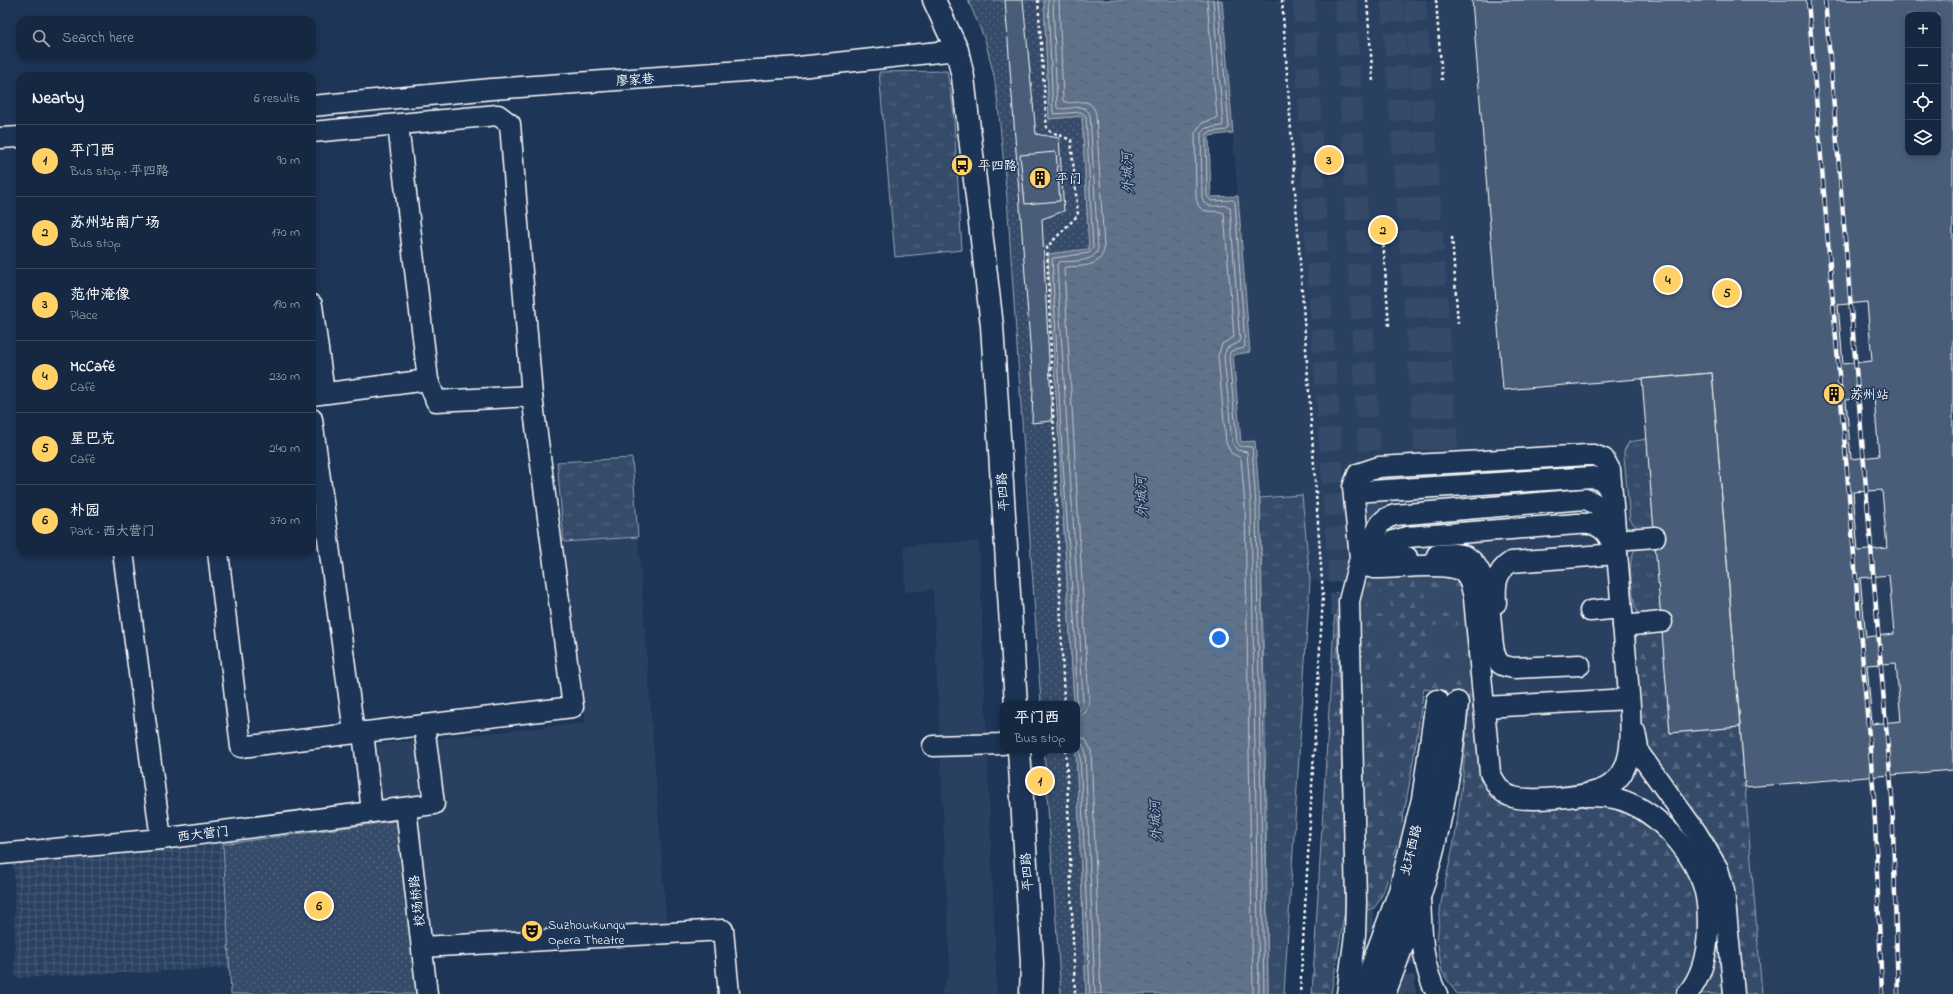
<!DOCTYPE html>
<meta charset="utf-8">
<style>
:root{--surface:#162841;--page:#23344c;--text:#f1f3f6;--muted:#9ea6b1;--line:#35445a;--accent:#ffd166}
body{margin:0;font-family:"Indie Flower","LXGW WenKai TC",sans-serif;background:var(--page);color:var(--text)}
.controls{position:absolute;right:12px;top:12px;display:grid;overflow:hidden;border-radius:8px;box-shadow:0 2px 6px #0003}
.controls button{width:36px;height:36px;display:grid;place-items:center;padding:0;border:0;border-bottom:1px solid var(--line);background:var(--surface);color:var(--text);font:20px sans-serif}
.you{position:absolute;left:1219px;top:638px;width:14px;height:14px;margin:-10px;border:3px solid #fff;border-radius:50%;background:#1a73e8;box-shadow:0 0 0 6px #1a73e833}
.badge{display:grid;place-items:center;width:26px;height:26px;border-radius:50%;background:var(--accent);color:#111;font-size:13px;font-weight:700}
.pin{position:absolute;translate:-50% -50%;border:2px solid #fff;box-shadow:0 1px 4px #0006}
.popup{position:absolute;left:1000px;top:701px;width:80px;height:52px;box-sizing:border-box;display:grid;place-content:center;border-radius:8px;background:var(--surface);filter:drop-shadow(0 1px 3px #0005);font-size:13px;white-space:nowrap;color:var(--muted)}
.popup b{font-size:15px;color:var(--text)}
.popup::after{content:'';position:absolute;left:50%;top:100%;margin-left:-8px;border:8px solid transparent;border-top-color:var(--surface)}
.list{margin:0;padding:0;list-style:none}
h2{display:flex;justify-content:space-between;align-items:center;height:52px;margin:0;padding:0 16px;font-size:17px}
h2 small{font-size:13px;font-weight:400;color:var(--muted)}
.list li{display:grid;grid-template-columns:26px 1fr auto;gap:12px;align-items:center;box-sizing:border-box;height:72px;padding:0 16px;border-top:1px solid var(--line)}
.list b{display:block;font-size:15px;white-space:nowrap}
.list p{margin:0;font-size:13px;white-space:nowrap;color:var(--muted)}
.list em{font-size:13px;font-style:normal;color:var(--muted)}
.icon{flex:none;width:22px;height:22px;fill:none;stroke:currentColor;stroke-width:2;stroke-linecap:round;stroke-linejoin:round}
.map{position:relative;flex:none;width:1953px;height:994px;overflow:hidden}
.search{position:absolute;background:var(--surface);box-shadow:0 2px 6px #0003;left:16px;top:16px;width:300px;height:44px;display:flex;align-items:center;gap:10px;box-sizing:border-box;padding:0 14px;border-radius:12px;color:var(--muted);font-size:15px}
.panel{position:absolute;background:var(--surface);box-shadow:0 2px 6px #0003;left:16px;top:72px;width:300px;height:484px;border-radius:12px}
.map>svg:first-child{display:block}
.built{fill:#2a4161;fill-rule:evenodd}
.industrial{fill:url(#industrial-grid)}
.grass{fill:url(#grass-tufts);stroke:#9aa5b4}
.forest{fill:url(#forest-firs);stroke:#9aa5b4}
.park{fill:url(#park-dots);stroke:#9aa5b4}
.water{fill:url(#water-ripples);stroke:#a0aab8}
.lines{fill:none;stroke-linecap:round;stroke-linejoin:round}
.shore{stroke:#c0c7d0;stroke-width:1}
.building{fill:#4a5d79;stroke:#fff;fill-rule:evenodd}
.major-tunnel{stroke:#344968;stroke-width:22;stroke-dasharray:22 11;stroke-linecap:butt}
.highway-tunnel{stroke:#344968;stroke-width:22;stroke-dasharray:22 11;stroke-linecap:butt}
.minor-casing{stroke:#fff;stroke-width:23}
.major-casing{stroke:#fff;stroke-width:25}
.path{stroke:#fff;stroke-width:2.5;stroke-dasharray:3 3;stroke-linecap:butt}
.minor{stroke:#1d3557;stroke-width:20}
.major{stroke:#1d3557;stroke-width:22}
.rail-casing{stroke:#fff;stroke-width:4.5}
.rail{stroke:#1d3557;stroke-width:3;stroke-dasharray:9;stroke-linecap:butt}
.labels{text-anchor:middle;stroke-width:3;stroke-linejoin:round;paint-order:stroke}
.street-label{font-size:13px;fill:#fff;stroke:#1d3557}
.poi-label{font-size:13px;fill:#fff;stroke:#1d3557;text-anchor:start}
.water-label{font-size:14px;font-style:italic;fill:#b8c0ca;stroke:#1d3557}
</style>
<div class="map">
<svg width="1953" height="994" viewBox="0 0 1953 994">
<defs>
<pattern id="industrial-grid" width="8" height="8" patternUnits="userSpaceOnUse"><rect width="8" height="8" fill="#2a4161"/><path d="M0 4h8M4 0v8" fill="none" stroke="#4a5e79"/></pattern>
<pattern id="grass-tufts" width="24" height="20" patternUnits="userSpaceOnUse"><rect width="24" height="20" fill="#364b69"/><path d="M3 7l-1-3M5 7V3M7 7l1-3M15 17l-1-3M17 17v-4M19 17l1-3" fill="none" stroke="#546680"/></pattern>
<pattern id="forest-firs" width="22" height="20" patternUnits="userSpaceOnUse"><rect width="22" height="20" fill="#364b69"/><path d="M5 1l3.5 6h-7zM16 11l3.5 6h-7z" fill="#546680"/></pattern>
<pattern id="park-dots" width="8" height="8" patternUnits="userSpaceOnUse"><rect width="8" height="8" fill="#364b69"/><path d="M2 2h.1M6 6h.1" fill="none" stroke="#546680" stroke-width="1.8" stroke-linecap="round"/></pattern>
<pattern id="water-ripples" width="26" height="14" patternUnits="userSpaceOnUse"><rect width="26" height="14" fill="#617289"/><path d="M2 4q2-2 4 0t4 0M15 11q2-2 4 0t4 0" fill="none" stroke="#555d67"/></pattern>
</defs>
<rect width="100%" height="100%" fill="#1d3557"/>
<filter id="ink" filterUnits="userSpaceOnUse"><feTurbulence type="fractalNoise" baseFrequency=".025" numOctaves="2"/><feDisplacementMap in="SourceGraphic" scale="8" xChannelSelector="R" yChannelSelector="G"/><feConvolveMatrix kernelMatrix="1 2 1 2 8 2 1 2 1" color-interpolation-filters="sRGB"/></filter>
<g filter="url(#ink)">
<g class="built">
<path d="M1222,0H1953V994H1762L1740,727L1670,733L1683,802L1595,800L1505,803L1493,797L1485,786L1478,758L1467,603L1359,580L1310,581L1302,496L1260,498L1255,441L1241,442L1232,355L1250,351ZM1908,15H1938V153H1908Z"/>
<path d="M638,537L667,930L432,951L413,797L360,802L353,747L586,723L570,600L564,542Z"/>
<path d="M979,541L997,994H940L950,971L933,590L905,592L904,546Z"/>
</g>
<path class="industrial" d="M223,844L230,968L15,978L14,862Z"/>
<g class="grass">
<path d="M947,71L953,105L962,250L895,257L879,72Z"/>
<path d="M1647,439L1654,530L1637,528L1630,520L1624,457V451L1629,442Z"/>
<path d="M632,458L638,537L564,542L557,462Z"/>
<path d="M1302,495L1310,581L1284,994H1268L1265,728L1260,498Z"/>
<path d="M1656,544L1661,618L1640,616L1635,607C1633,593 1625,558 1637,548C1642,545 1650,545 1656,544Z"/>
</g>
<g class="forest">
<path d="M1439,570L1461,581L1467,603L1478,758L1485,786L1493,797L1505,803L1574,801L1624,806L1673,844L1695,889L1699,907L1697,961L1677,994H1457L1442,972L1437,940L1441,903L1455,837L1463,775L1469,695L1424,689C1415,747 1408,806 1392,863C1387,878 1385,895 1374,908L1364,911L1355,612L1363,574Z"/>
<path d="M1336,592L1345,873V910L1331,994H1312Z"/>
<path d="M1662,625L1670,733L1740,727L1762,994H1743L1737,912L1734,889L1728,869L1714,838L1683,802L1647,747L1642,734L1634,656L1636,637L1639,633Z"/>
<path d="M1717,928L1723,994H1694Z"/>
</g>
<g class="park">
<path d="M968,0H1044L1049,119L1082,116L1089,249L1048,254L1074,704H1041L1007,198L998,104L994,76L985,40Z"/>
<path d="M1044,750H1076L1086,994H1061Z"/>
<path d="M402,820L422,994H231L223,844Z"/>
</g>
<path class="water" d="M1044,0H1222L1233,133L1209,136L1211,197L1238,196L1250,352L1233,355L1241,442L1255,441L1260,506L1268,994H1086L1076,750L1077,704H1074L1048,254L1089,249L1082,116L1049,119Z"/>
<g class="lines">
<g class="shore">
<path d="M1048,0L1053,113L1054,114L1081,112L1086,116L1093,248L1089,253L1054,258L1052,259L1062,451L1075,631L1077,706"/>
<path d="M1053,0L1057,108C1068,112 1084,100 1090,115L1098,248C1096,263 1071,261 1059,262L1057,264C1065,410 1077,557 1083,703L1081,709L1077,712"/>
<path d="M1059,0L1063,101C1075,107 1090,93 1096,114L1104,248C1102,268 1080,266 1065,267L1064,269L1089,702L1086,712L1077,718"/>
<path d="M1207,0L1217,118L1202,123L1195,133L1196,197C1199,218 1213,208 1224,213L1234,337L1222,344L1218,356L1226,443L1231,453L1241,458L1245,506L1253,994"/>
<path d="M1213,0L1223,124L1222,126L1206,128L1201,133L1202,197C1205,213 1221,202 1230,207L1240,342L1227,348L1224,356L1232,443L1237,450L1247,452L1251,506L1259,994"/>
<path d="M1218,0L1229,128L1227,130L1209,132L1206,135L1207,196L1211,201L1233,200L1235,202L1245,346L1244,348L1231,351L1229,356L1237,442L1240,446L1252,447L1256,506L1264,994"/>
<path d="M1077,735L1086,740L1091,750L1101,994"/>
<path d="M1077,741L1082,744L1085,750L1095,994"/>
<path d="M1077,746L1080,751L1090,994"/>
</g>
</g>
<g class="building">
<path d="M1005,0H1023L1036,134L1059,138L1064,211L1042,219L1052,421L1032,423L1033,385Z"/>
<path d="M1472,0H1953V770L1745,787L1712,373L1503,390ZM1908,15H1938V153H1908ZM1867,302L1872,361L1843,364L1838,305ZM1874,397L1879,456L1851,459L1846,400ZM1882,490L1887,548L1858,551L1853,492ZM1889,575L1894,634L1866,637L1860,578ZM1896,663L1901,721L1872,724L1867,665Z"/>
<path d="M1056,152L1060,201L1025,204L1020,155Z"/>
<path d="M1712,373L1740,727L1670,733L1642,379Z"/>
</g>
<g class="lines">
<g class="major-tunnel">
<path d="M1392,0L1437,600L1439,653L1437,701"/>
<path d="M1415,0L1458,603L1457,703"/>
</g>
<g class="highway-tunnel">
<path d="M1304,0L1317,254L1343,624"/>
<path d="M1346,0L1365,380L1398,893"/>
<path d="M1362,911L1367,983"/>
<path d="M1401,943L1405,994"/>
</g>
<g class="minor-casing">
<g id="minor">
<path d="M312,106L492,89L799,67L957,50"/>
<path d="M398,125L428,380L436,401L532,396"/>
<path d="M0,138L20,137"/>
<path d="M312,305L324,393"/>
<path d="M312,395L428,380"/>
<path d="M312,419L354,733"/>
<path d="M1354,492L1593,477L1605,482L1612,496"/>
<path d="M1616,540L1655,537"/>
<path d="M123,552L161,839"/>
<path d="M218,552L241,747L573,707L532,396L510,124L498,115L312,132"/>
<path d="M1437,555C1446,555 1458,552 1467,557C1489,571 1490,614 1492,637C1493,645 1493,654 1498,661C1501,666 1508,667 1514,668L1580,665"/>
<path d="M1407,557C1400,557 1391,560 1384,557C1373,552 1374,531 1381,523C1385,518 1389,517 1395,515L1585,499C1600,503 1607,517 1611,531"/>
<path d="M1391,558L1390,545L1393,541L1407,537L1577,524C1594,523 1603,525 1611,541"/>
<path d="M1496,603C1495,586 1495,572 1511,562L1617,554"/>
<path d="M1590,611L1621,608"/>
<path d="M1623,626L1662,622"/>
<path d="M1484,707L1629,699"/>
<path d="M363,732L372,812"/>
<path d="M1635,732L1639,753L1696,832L1718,869L1724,891L1734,994"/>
<path d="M933,746L1003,744"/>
<path d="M1588,796C1598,796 1608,796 1618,799C1654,809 1686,844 1700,877C1708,894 1708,914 1708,931C1707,954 1702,977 1687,994"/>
<path d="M406,808L427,994"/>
<path d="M0,854L161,839L434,804L424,725"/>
<path d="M1420,899C1422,931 1421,965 1437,994"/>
<path d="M422,947L723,930L729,994"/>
<path d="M1347,994L1355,935L1356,902L1349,601L1360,558L1353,487L1358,474L1379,467L1587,455H1594L1604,459L1610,470L1630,706C1630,728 1634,753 1622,773C1617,781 1607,789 1598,791C1580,797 1531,802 1513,797C1501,794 1495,783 1490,773L1474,598C1472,589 1471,579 1463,572C1448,560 1395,569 1374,568L1366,566L1360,558"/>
</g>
</g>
<g class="major-casing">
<g id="major">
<path d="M934,0L957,50L963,77L992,326L1016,704"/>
<path d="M1019,750L1032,963L1031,994"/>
<path d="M1362,994L1400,891L1423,799L1437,701"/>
<path d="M1384,994C1396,961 1410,928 1420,894C1440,832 1451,768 1457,703"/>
</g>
</g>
<g class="path">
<path d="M1038,0L1047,130L1071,140L1078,215L1047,247L1064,704"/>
<path d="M1282,0L1323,596L1300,994"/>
<path d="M1367,0L1373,82"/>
<path d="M1436,0L1442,80"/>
<path d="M1452,237L1458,324"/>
<path d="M1383,239L1389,326"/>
<path d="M1066,750L1075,994"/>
</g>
<use href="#minor" class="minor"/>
<use href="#major" class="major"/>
<g class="rail-casing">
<g id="rail">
<path d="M1808,0L1874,798L1882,994"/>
<path d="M1825,0L1892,797L1898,994"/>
</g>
</g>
<use href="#rail" class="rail"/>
</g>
</g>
<defs>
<g id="bus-disc" transform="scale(1.15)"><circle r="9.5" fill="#ffd166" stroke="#1d3557"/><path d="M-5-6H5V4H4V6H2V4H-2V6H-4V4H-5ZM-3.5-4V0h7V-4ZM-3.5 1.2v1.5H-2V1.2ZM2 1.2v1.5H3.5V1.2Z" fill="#111"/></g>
<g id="building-disc" transform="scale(1.15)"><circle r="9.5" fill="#ffd166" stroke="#1d3557"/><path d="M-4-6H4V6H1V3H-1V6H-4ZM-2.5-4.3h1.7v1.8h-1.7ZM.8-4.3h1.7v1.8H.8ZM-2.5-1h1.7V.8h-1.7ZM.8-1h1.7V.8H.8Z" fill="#111"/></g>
<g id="theatre-disc" transform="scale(1.15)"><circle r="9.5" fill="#ffd166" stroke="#1d3557"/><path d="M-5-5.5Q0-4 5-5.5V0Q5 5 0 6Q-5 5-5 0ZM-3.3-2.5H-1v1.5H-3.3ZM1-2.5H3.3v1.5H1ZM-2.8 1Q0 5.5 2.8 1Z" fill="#111"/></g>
</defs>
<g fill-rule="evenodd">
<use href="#bus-disc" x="962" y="165"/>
<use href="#building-disc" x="1040" y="178"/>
<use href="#building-disc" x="1834" y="394"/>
<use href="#theatre-disc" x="532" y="931"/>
</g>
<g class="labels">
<g class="street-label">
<text transform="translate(635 79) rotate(-4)" y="5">廖家巷</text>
<text transform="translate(1002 492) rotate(-94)" y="5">平四路</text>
<text transform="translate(203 833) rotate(-7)" y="5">西大营门</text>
<text transform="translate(1410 850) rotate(-76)" y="5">北环西路</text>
<text transform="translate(1026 872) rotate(-94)" y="5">平四路</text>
<text transform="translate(416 901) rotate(-97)" y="5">校场桥路</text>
</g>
<g class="poi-label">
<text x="978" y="170">平四路</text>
<text x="1056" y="183">平门</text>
<text x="1850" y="399">苏州站</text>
<text x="548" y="929">Suzhou Kunqu<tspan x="548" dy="15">Opera Theatre</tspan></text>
</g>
<g class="water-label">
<text transform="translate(1127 173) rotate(-93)" y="5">外城河</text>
<text transform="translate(1141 497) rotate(-93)" y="5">外城河</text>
<text transform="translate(1155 821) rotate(-93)" y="5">外城河</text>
</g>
</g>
</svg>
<div class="controls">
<button>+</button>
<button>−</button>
<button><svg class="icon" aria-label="locate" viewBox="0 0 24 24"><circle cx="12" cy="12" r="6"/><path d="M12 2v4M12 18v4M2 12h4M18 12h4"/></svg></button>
<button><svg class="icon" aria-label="layers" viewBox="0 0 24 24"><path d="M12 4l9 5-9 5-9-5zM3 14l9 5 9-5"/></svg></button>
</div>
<div class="you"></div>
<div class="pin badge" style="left:1040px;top:781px">1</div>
<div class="popup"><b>平门西</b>Bus stop</div>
<div class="pin badge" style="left:1383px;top:230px">2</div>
<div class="pin badge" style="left:1329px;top:160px">3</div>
<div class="pin badge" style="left:1668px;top:280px">4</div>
<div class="pin badge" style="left:1727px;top:293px">5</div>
<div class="pin badge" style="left:319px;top:906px">6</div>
<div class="search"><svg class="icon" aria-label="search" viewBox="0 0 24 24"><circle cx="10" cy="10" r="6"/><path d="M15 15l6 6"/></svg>Search here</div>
<section class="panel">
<h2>Nearby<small>6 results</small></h2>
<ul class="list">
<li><span class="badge">1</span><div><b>平门西</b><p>Bus stop · 平四路</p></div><em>90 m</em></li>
<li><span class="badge">2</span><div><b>苏州站南广场</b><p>Bus stop</p></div><em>170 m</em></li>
<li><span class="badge">3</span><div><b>范仲淹像</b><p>Place</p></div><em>190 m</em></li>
<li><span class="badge">4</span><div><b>McCafé</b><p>Café</p></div><em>230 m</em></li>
<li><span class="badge">5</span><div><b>星巴克</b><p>Café</p></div><em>240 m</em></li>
<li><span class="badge">6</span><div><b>朴园</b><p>Park · 西大营门</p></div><em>370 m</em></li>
</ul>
</section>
</div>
